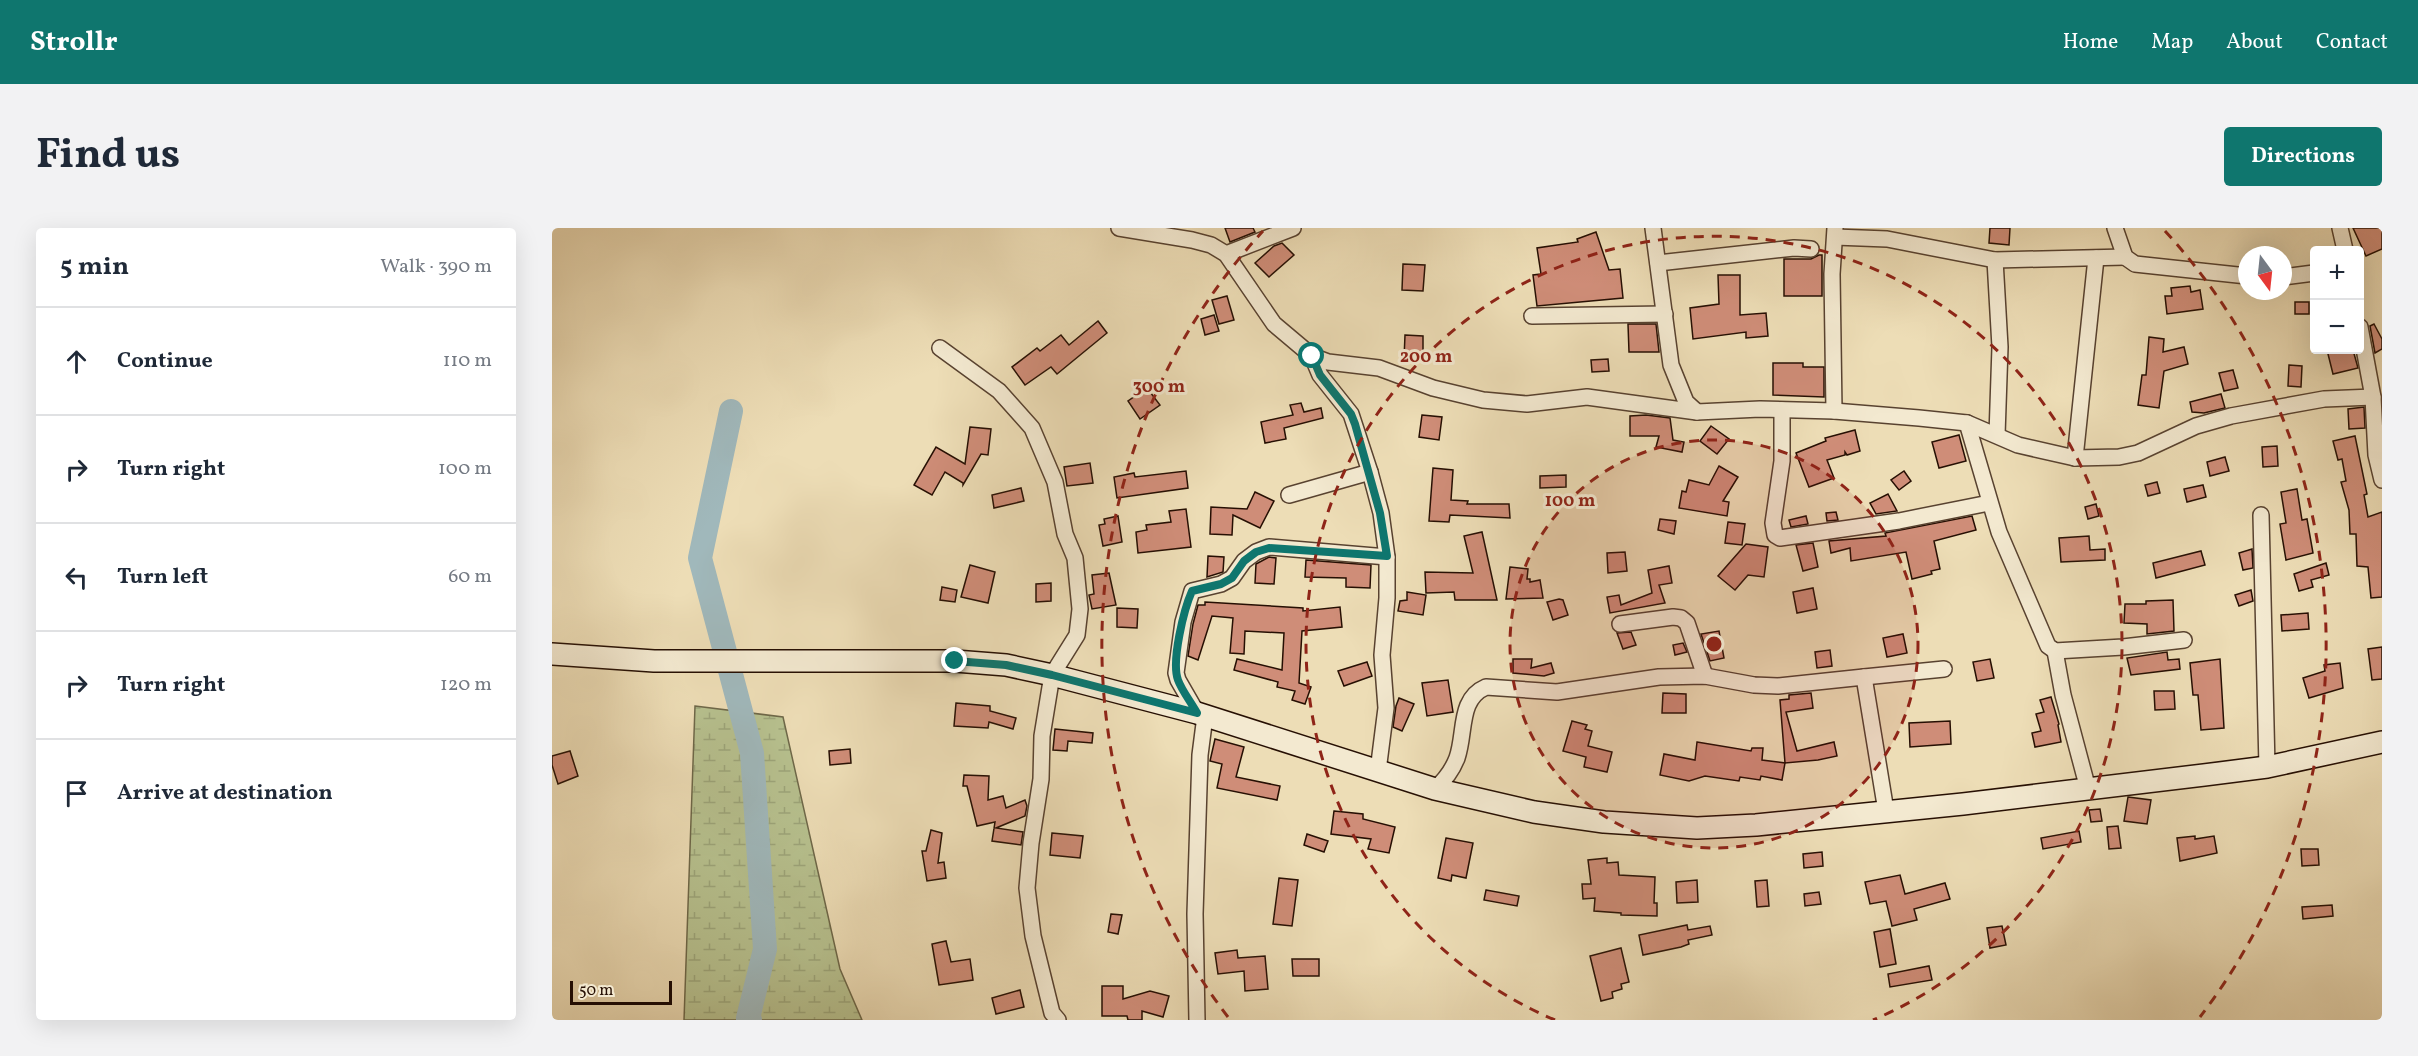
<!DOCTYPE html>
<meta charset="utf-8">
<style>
:root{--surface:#fff;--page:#f2f2f3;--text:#1f2937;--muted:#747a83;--line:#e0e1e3;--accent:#0f766e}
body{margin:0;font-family:Vollkorn,serif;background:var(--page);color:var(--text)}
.controls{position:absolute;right:18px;top:18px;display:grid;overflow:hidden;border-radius:6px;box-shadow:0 6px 24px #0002}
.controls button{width:54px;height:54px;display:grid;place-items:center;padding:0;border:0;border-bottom:2px solid var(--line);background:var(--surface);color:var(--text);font:30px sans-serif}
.compass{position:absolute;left:1686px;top:18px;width:54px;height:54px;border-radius:50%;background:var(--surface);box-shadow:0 6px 24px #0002;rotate:165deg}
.scale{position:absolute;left:18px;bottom:15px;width:102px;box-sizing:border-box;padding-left:6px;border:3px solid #260f03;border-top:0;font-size:16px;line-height:21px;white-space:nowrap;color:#260f03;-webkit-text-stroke:4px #f3e9d0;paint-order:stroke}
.stop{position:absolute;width:18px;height:18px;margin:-14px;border:4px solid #0f766e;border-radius:50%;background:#fff}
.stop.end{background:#0f766e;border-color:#fff;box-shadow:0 2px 6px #0008}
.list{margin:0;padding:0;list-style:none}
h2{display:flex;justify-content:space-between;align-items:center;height:78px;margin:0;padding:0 24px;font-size:26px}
h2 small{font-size:20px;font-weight:400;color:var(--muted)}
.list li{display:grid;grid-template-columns:39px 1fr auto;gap:18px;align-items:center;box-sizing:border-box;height:108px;padding:0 24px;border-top:2px solid var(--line)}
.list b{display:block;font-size:22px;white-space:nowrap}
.list em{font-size:20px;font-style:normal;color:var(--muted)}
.icon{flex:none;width:33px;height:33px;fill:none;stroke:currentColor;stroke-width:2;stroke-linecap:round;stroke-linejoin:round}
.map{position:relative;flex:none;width:1830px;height:792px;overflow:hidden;border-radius:6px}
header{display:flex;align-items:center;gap:36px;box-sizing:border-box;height:84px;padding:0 30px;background:var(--accent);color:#fff}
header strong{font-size:28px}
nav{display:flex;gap:33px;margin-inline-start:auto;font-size:21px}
.intro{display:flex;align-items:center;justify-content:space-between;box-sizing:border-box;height:144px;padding:0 36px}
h1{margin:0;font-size:42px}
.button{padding:15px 27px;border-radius:6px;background:var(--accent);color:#fff;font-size:21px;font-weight:700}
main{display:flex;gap:36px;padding:0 36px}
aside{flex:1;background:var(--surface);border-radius:6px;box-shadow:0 6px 24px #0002}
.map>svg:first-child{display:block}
.wetland{fill:url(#wetland-marsh);stroke:#6e6849;stroke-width:1.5}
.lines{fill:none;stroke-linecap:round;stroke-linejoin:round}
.river{stroke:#a0b8bb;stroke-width:24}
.building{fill:#cf8d78;stroke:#260f03;stroke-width:1.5}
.minor-casing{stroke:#584230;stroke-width:18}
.secondary-casing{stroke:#260f03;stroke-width:24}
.minor{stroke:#f3e9d0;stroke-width:15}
.secondary{stroke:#f3e9d0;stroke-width:21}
.route{stroke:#0f766e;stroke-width:8}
.ring{fill:none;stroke:#8f2418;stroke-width:3;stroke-dasharray:10 8}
.centre{fill:#8f2418;stroke:#f3e9d0;stroke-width:3}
.ring-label{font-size:18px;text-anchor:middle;font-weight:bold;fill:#8f2418;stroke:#f3e9d0;stroke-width:6;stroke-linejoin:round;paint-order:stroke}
</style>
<header>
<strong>Strollr</strong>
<nav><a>Home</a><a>Map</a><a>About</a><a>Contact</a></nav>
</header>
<div class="intro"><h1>Find us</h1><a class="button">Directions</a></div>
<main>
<aside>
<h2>5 min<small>Walk · 390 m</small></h2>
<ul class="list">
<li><svg class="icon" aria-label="ahead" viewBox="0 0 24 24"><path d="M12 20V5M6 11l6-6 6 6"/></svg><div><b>Continue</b></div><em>110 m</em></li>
<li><svg class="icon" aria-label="right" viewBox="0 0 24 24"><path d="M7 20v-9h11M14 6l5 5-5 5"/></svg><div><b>Turn right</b></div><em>100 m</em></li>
<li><svg class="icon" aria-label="left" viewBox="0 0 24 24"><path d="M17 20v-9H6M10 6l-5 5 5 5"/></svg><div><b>Turn left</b></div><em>60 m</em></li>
<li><svg class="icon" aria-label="right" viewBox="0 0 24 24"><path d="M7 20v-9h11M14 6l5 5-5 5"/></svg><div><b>Turn right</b></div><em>120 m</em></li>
<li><svg class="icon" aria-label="arrive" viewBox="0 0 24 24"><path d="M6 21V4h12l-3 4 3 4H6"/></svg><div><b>Arrive at destination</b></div></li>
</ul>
</aside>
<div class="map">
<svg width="1830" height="792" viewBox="0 0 1830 792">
<defs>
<pattern id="wetland-marsh" width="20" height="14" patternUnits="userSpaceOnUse" patternTransform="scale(1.5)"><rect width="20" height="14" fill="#b7c18f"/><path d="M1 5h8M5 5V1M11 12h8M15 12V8" fill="none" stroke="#9da57a"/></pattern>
</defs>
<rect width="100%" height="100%" fill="#edddb6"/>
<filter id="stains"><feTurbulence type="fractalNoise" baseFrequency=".00333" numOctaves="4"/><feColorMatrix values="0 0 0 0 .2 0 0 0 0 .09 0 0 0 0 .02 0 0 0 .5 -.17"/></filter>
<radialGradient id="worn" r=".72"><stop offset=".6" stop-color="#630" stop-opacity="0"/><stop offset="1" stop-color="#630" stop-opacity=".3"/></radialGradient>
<path class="wetland" d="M143,478L231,489L288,741L310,792H132Z"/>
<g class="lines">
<path class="river" d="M179,183L148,330L200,525L213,721L196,790L198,792"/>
</g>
<g class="building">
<path d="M673,0H701L703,4L678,14Z"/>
<path d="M1438,0H1458L1457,17L1437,15Z"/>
<path d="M1801,0H1830V21L1814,28Z"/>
<path d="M1044,4L1057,42L1068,41L1071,70L985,78L981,47L989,46L985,20L1026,14L1025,11Z"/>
<path d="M730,15L742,27L717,49L703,35L722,18Z"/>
<path d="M1267,27H1270V68H1232V31H1259Z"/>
<path d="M851,36L873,37L871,63L850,62Z"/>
<path d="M1166,47H1188V87L1214,85L1216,108L1194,110V104L1141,111L1138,80L1167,76Z"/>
<path d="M1638,58L1639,64L1648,62L1651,81L1615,86L1613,68H1620L1619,60Z"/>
<path d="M675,68L682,92L667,96L660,72Z"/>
<rect x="1743" y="74" width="14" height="12"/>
<path d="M662,87L667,103L653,107L649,91Z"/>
<path d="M546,93L555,105L505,146L499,139L473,157L460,139L485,120L488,123L509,107L517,117Z"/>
<path d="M1076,96H1104L1107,124H1077Z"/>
<path d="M1822,96L1830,111V121L1823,125L1818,98Z"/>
<path d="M853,107L871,108V132L852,131Z"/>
<path d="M1597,109L1612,111L1611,124L1632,119L1636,136L1612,143L1607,180L1586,177L1590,147H1594Z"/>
<path d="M1775,122H1801L1806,140L1781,146Z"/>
<path d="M1056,131L1057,143L1040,144L1039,132Z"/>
<path d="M1221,135H1251V139H1272V169L1221,167Z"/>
<path d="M1737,137L1750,138L1749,159L1736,158Z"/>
<path d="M1681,142L1686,160L1672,163L1667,145Z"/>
<path d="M595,160L608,177L588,191L576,173Z"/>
<path d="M1669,166L1673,180L1652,185L1640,184L1638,174Z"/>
<path d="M749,175L752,184L769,180L771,190L732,200L734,211L713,215L709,194L741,187L738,177Z"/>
<path d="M1812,179L1813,200L1797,201L1796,181Z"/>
<path d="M870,187L890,189L887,212L867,209Z"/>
<path d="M1094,187L1118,190L1121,212L1132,214L1130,224L1104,219L1107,208H1078V188Z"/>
<path d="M1159,198L1177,211L1165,226L1148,213Z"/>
<path d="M418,199L439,201L436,227L429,226L411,257V255L393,244L380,267L362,257L384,219L413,236Z"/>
<path d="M1303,202L1308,223L1295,227L1293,224V227L1275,232L1282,250L1257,259L1244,225L1274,213L1273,210Z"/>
<path d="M1407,207L1414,233L1387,240L1380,214Z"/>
<path d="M1803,208L1815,266L1812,267L1816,289L1830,284V369L1819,370L1816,339L1805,338L1804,306H1798L1797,282L1789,254L1794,253L1790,231L1786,232L1781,213Z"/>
<path d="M1725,218L1726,238L1711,239L1710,219Z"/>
<path d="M1673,229L1677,243L1658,248L1655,234Z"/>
<path d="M538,235L541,255L515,258L512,239Z"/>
<path d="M1167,238L1186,249L1171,273L1177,274L1175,288L1127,280L1130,263L1134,264L1137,252L1157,257Z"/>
<path d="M881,240L901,242L899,272L916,273L915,276H957L958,290L898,287L897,294L877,293Z"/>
<path d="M634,243L636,260L565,270L562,249L582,245L583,249Z"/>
<path d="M1352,243L1359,253L1347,262L1339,252Z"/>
<path d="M1014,247V259L988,260V248Z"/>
<path d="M1605,254L1608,265L1596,268L1593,257Z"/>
<path d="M1651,257L1654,269L1635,274L1632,261Z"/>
<path d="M469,260L472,273L442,280L440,267Z"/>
<path d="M1745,261L1750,292L1755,291L1761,325L1734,332L1728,296L1734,295L1729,264Z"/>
<path d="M703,264L722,273L708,300L681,287L680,307L658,306L659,279L695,281Z"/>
<path d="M1336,266L1345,283L1324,286L1318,275Z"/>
<path d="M1544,276L1547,288L1536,291L1533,279Z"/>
<path d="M634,281L639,319L586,325L584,304L595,302L594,297L619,294L617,283Z"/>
<path d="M1284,284L1286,292L1275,293L1274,285Z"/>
<path d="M566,288L570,314L551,318L547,297L553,296L552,291Z"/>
<path d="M1254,288L1256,296L1239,299L1237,292Z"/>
<path d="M1420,288L1424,302L1382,313L1388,341L1379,343L1380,346L1360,351L1354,324L1299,333L1298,320L1279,325L1277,313L1334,308L1333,305Z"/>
<path d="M1108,291L1124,293L1122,306L1106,302Z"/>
<path d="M1176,294L1193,296L1190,317L1173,315Z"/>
<path d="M930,304L945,372H903L902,364L874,365L873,344L921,345L912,308Z"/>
<path d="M1537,308L1538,322L1553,321V332L1509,334L1507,310Z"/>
<path d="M1261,315L1266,339L1251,343L1244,317Z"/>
<path d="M1194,316L1216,319L1212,349L1196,347L1183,362L1166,348Z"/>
<path d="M1700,321L1701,340L1691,342L1687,325Z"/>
<path d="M1649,323L1653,337L1604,350L1601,335Z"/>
<path d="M1073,324L1075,343L1056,345L1055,325Z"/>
<path d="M656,328L672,329L671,344L655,349Z"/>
<path d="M717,329L724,330L722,356L703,355L704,336Z"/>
<path d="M754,332L819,337L818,360L794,359V350L753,349Z"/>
<path d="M1774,335L1777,347L1759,352L1761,359L1747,363L1742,346Z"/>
<path d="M418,337L443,344L436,375L409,369Z"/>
<path d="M1117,338L1120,355L1107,357L1113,375L1058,385L1055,369L1067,367L1069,377L1100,365L1096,342Z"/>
<path d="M958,339L976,341L975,351H978V354L988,352L991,370L954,371Z"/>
<path d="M557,345L564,377L540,381L537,367L542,366L540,347Z"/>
<path d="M499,355V373L484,374V356Z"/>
<path d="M390,359L405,362L403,374L388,372Z"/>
<path d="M1261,360L1265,381L1245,385L1241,364Z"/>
<path d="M1699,362L1701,373L1687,378L1683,367Z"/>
<path d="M855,364L874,367L871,387L846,383L848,373L855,372Z"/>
<path d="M1007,371L1011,372L1016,387L1001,392L995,374Z"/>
<path d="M1621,372L1622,403L1595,406V396L1572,395L1573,376H1594V373Z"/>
<path d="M653,374L751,380V383L788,379L790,399L750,403L747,455L759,459L753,476L740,472L743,463L725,459L726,454L682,442L685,431L730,442L732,405L693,403L692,426L678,425L681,390L660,388L646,432L636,428L641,396L646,377H653Z"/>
<path d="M565,380L586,381L585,400L565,399Z"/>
<path d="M1756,385L1757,401L1730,403L1729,387Z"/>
<path d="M1167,403L1172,430L1158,433L1149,406Z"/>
<path d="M1079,404L1084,417L1071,421L1065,405Z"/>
<path d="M1351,406L1355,425L1335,429L1331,410Z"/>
<path d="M1131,415L1135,424L1123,427L1121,417Z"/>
<path d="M1830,419V451L1820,452L1816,421Z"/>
<path d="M1278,422L1280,438L1265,440L1263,424Z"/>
<path d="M1615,424L1616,432L1627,431L1628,441L1579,447L1575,430Z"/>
<path d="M961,431H980L979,440L999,435L1002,445L992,448L961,445Z"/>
<path d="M1438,431L1442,450L1425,453L1421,434Z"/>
<path d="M1668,431L1672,500L1649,502L1646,467H1641L1638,435Z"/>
<path d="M815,434L820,448L792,458L786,443Z"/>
<path d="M1788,435L1791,460L1757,470L1751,450L1773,443L1772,437Z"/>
<path d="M896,452L901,484L875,488L870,455Z"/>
<path d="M1602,463H1622L1623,481L1603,482Z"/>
<path d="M1111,465L1134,466V485H1110Z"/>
<path d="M1259,465L1261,480L1234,484L1245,523L1282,514L1285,528L1266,532L1233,535L1228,472L1237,471V467Z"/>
<path d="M1499,469L1507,496L1506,497L1509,514L1483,519L1480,505L1489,503L1484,486L1492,484L1488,472Z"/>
<path d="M847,470L862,476L850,503L841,499L844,478Z"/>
<path d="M404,475L438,478V483L464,490L461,501L437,494L436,500L402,498Z"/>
<path d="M1020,493L1035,497L1033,501L1040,503L1036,518L1060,524L1055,544L1032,539L1034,529L1011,523Z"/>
<path d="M1398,493L1399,516L1358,519L1357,495Z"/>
<path d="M503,501L541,505L540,515L516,513L515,523L501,522Z"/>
<path d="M663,511L692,519L684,549L728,558L725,572L665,560L670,536L658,533Z"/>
<path d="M1145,514L1199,523L1200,520H1211L1210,532L1233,535L1230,552L1209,548L1208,552L1188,549L1187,553L1153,548L1137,553L1108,547L1112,526L1143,532Z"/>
<path d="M298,521L299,535L278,537L277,523Z"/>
<path d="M18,523L26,548L6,556L0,537V528Z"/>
<path d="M412,547L437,548L436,572L451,568L454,580L473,572L475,578L473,588L444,600L471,604L469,617L440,613L443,594L425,598L415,558H411Z"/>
<path d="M1576,569L1599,572L1595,596L1572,593Z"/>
<path d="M1548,581L1550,593L1539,594L1537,582Z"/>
<path d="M782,583L811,586V591L843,599L837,625L816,621L819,611L779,606Z"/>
<path d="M1566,598L1569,620L1557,621L1555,599Z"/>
<path d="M379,602L390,605L386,635L392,634L394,650L375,653L370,623H374Z"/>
<path d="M1527,603L1529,614L1491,621L1489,610Z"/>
<path d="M500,605L531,608L528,630L498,627Z"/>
<path d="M755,606L776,613L772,624L752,617Z"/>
<path d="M1643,608V611L1662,608L1665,625L1628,633L1625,610Z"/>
<path d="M894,610L921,615L914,650L900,647L899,653L886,650Z"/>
<path d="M1749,621H1766L1767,637L1750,638Z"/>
<path d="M1270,624L1271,638L1252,640L1251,626Z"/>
<path d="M1055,630V635L1066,634L1067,647L1103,649L1102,675H1105V688L1069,687V685L1042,683L1043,670L1031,671L1030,656H1039L1036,632Z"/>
<path d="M1348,647L1353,666L1393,655L1398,671L1362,681L1365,692L1340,698L1334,673L1318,676L1313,654Z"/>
<path d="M727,650L746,652L740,698L721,696Z"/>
<path d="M1145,652L1146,674L1125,675L1124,654Z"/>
<path d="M1215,652L1217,678L1205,679L1203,653Z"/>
<path d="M934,662L967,668L965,678L932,672Z"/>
<path d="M1267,664L1269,676L1253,678L1252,666Z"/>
<path d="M1780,677L1781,688L1751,691L1750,679Z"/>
<path d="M559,686L570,687L566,706L556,704Z"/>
<path d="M1135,697L1136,702L1158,698L1160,707L1136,712L1137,716L1129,719L1091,727L1087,707Z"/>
<path d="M1450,698L1454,717L1438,720L1435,700Z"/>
<path d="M1338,701L1344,736L1328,739L1322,704Z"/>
<path d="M394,713L399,734L418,731L421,752L387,757L380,716Z"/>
<path d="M1069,720L1077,754L1069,756L1070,761L1060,764L1061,770L1049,773L1038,728Z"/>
<path d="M685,722L686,730L713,728L716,761L693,763L692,743L666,746L663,725Z"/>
<path d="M740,731H767V748H741Z"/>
<path d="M1377,738L1380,752L1338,759L1336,746Z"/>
<path d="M550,758H571V771L598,763L617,768L611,789L590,783V792H576L575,788H550Z"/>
<path d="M468,762L472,779L444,786L440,770Z"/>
</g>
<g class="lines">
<g class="minor-casing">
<g id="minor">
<path d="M567,0L640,12L659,17L674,26L722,96L760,128L776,134L827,140L881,160L931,172L975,176L1035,169L1145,184L1208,181L1282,183L1367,190L1415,195L1466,217L1523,230L1567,229L1586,225L1644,198L1679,188L1772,171L1821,169"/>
<path d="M1101,0L1119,137L1134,174L1145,184"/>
<path d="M1563,0L1573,29L1583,36L1695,48"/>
<path d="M1788,0L1793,22"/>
<path d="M1283,9L1335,11L1443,32L1573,29"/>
<path d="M674,26L741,0"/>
<path d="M1443,32L1448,119L1445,207"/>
<path d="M1106,35L1242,20L1259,21"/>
<path d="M1731,49L1762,45"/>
<path d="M980,88L1113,86"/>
<path d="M1808,99L1821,169L1824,227L1830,252"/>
<path d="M388,120L447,163L480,200L503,254L513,306L523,330L528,381L525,407L500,447L490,508L489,551L479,615L475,660L481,708L500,785L506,792"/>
<path d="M760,128L768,147L799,186L818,244L829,285L835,329V370L830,427L834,480L826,543"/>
<path d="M1230,182V233L1221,295L1223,307L1228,310L1347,293L1437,275"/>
<path d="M1282,183L1280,46L1283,0"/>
<path d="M1415,195L1447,304L1496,418L1503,423L1571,419L1632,412"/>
<path d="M1523,230L1544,30"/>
<path d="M737,267L818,244"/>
<path d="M1709,287L1715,539"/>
<path d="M1068,396L1121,389L1129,390L1135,395L1153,448"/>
<path d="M1503,423L1511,467L1536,561"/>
<path d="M1312,449L1392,441"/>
<path d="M645,485L626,452L624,445L631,394L640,363L669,356L680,350L692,333L704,324L717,319L835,329"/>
<path d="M883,561C893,552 900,543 905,530C914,504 906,471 934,459L1005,464L1107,449L1153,448L1202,457L1226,458L1312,449L1334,583"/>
<path d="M645,792L643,686L648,527L653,488"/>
</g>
</g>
<g class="secondary-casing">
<path id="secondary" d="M0,426L102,433H403L454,437L500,447L645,485L883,561L982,584L1052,594L1145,600L1204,597L1411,576L1652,547L1715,539L1830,514"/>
</g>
<use href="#minor" class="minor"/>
<use href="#secondary" class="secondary"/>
</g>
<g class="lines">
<path class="route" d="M403,433L454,437L500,447L645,485C639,474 630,463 626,452C619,433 632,381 640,363L669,356L680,350L692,333L704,324L717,320L835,328L828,285L803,196L799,186L768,147L760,128"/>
</g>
<circle cx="1162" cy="416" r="204" fill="#8f2418" fill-opacity=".12"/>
<g class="ring">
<circle cx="1162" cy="416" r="204"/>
<path d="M1003 792A408 408 0 1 1 1321 792"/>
<path d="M676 789A612 612 0 0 1 711 3M1613 3A612 612 0 0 1 1648 789"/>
</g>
<circle cx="1162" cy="416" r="9" class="centre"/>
<g class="ring-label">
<text x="874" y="134">200 m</text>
<text x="607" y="164">300 m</text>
<text x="1018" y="278">100 m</text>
</g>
<rect width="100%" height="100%" filter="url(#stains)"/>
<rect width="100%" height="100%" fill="url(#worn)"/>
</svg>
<div class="controls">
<button>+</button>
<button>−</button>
</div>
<svg class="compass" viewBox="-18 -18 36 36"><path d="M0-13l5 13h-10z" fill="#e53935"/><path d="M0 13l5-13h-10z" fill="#747a83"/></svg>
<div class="scale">50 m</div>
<div class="stop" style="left:760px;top:128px"></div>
<div class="stop end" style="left:403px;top:433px"></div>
</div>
</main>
